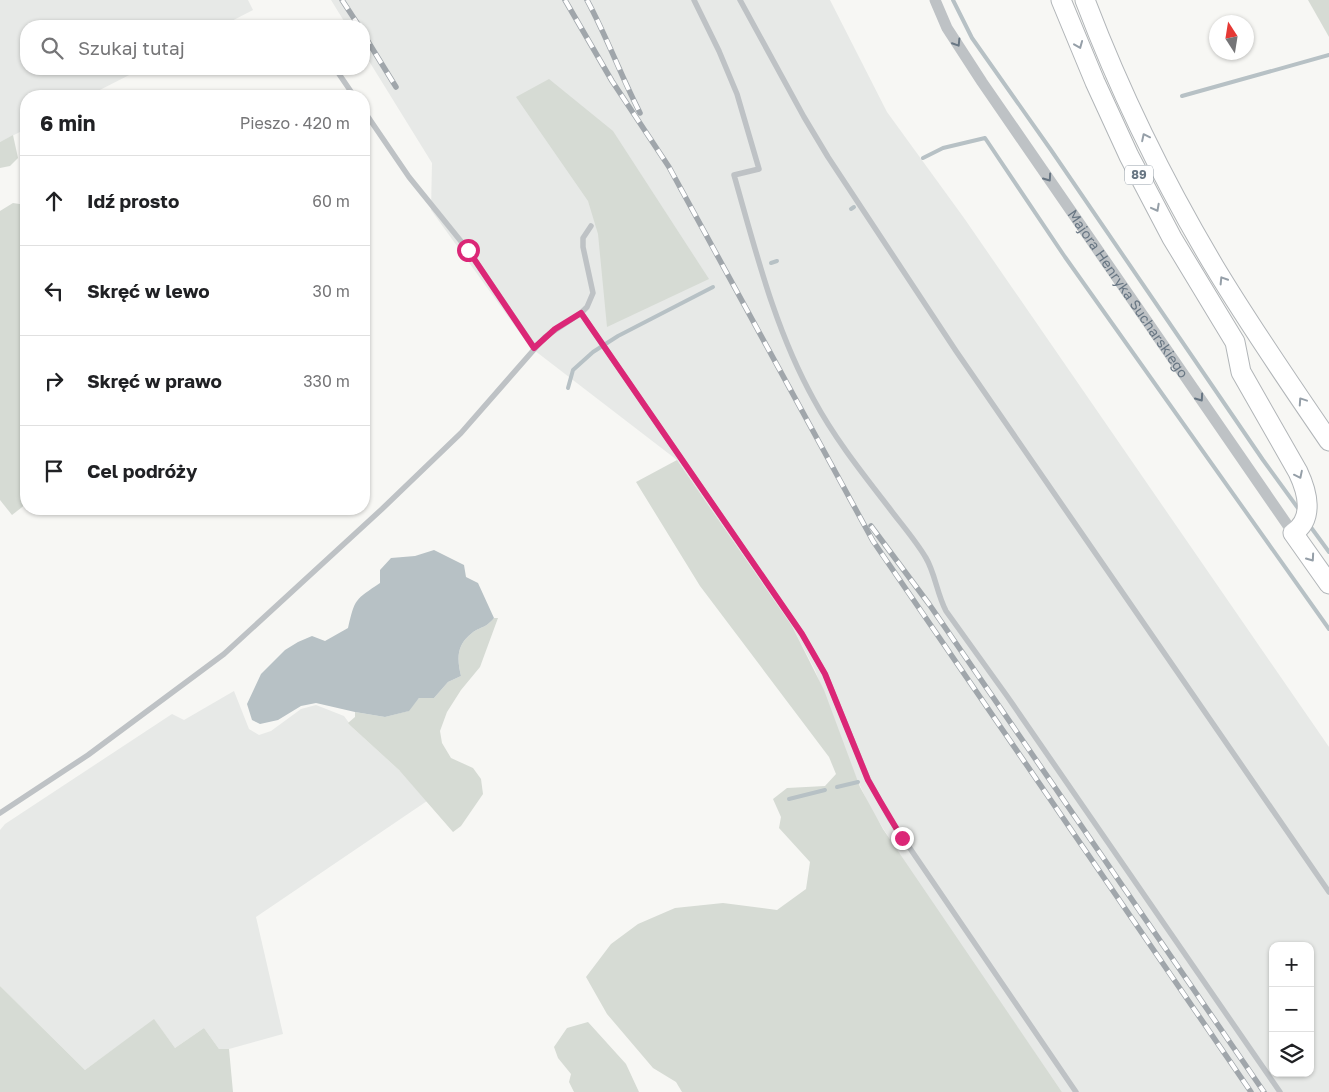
<!DOCTYPE html>
<html lang="pl">
<meta charset="utf-8">
<style>
:root{--surface:#fff;--page:#f2f2f2;--text:#202124;--muted:#757577;--line:#e0e0e0}
body{margin:0;font-family:"Golos Text",sans-serif;background:var(--page);color:var(--text)}
.controls{position:absolute;right:15px;bottom:15px;display:grid;overflow:hidden;border-radius:10px;box-shadow:0 1px 4px #0004}
.controls button{width:45px;height:45px;display:grid;place-items:center;padding:0;border:0;border-bottom:1px solid var(--line);background:var(--surface);color:var(--text);font:25px sans-serif}
.compass{position:absolute;left:1209px;top:15px;width:45px;height:45px;border-radius:50%;background:var(--surface);box-shadow:0 1px 4px #0004;rotate:348deg}
.stop{position:absolute;width:15px;height:15px;margin:-11px;border:4px solid #db2777;border-radius:50%;background:#fff}
.stop.end{background:#db2777;border-color:#fff;box-shadow:0 1px 5px #0008}
.list{margin:0;padding:0;list-style:none}
h2{display:flex;justify-content:space-between;align-items:center;height:65px;margin:0;padding:0 20px;font-size:21px}
h2 small{font-size:16px;font-weight:400;color:var(--muted)}
.list li{display:grid;grid-template-columns:32px 1fr auto;gap:15px;align-items:center;box-sizing:border-box;height:90px;padding:0 20px;border-top:1px solid var(--line)}
.list b{display:block;font-size:19px;white-space:nowrap}
.list em{font-size:16px;font-style:normal;color:var(--muted)}
.icon{flex:none;width:28px;height:28px;fill:none;stroke:currentColor;stroke-width:2;stroke-linecap:round;stroke-linejoin:round}
.map{position:relative;flex:none;width:1329px;height:1092px;overflow:hidden}
.search{position:absolute;background:var(--surface);box-shadow:0 1px 4px #0004;left:20px;top:20px;width:350px;height:55px;display:flex;align-items:center;gap:12px;box-sizing:border-box;padding:0 18px;border-radius:20px;color:var(--muted);font-size:19px}
.panel{position:absolute;background:var(--surface);box-shadow:0 1px 4px #0004;left:20px;top:90px;width:350px;height:425px;border-radius:20px}
.map>svg:first-child{display:block}
.built{fill:#e7e9e7;fill-rule:evenodd}
.green{fill:#d6dbd4}
.water{fill:#b7c1c5}
.lines{fill:none;stroke-linecap:round;stroke-linejoin:round}
.stream{stroke:#b7c1c5;stroke-width:4}
.trunk-casing{stroke:#b1b5b8;stroke-width:21}
.service{stroke:#bec2c5;stroke-width:5.5}
.minor{stroke:#bec2c5;stroke-width:11}
.trunk{stroke:#fff;stroke-width:19}
.rail-casing{stroke:#a0a6ab;stroke-width:5.5}
.rail{stroke:#fff;stroke-width:4;stroke-dasharray:11;stroke-linecap:butt}
.oneway{stroke:#687683}
.oneway2{stroke:#959fa8}
.route{stroke:#db2777;stroke-width:6}
.labels{text-anchor:middle;stroke-width:5;stroke-linejoin:round;paint-order:stroke}
.shield{fill:#fff;stroke:#959fa8;stroke-width:1}
.shield-label{font-size:12px;font-weight:bold;fill:#687683}
.street-label{font-size:14px;fill:#687683;stroke:#fff}
</style>
<div class="map">
<svg width="1329" height="1092" viewBox="0 0 1329 1092">
<rect width="100%" height="100%" fill="#f7f7f4"/>
<g class="built">
<path d="M0,0H248L253,10L222,26H26V69H141L88,96H26V129L0,142Z"/>
<path d="M331,0H830L887,112L964,218L1329,747V1092H1062L911,873L871,809L855,775L815,670L792,626L778,606L677,460L530,347L431,210L432,163L364,53V26H347ZM1273,946H1310V1073H1273Z"/>
<path d="M234,691L249,729L259,735L271,731L301,709L316,705L344,716L353,728L399,770L427,801L256,917L283,1034L229,1049H219L204,1028L175,1048L154,1020L85,1070L0,986V830L5,824L172,714L184,720Z"/>
</g>
<g class="green">
<path d="M1308,0H1329V37Z"/>
<path d="M549,79L613,131L709,279L607,327L598,234L588,201L516,97Z"/>
<path d="M13,135L18,158L10,166L0,168V142Z"/>
<path d="M13,203L26,205V504L12,515L0,500V211Z"/>
<path d="M677,460L792,626L824,690L860,787L883,829L1062,1092H682L676,1082L653,1068L607,1014L586,977L611,944L638,924L675,908L723,903L777,910L806,889L810,862L779,828L781,817L773,799L787,788L825,786L836,774L829,757L700,586L636,482Z"/>
<path d="M494,618H498L480,667L461,690L447,712L440,731L442,743L451,758L473,768L481,779L483,794L461,826L453,832L399,770L353,728L348,723L355,717V712L385,717L408,711L419,698H434L448,682L461,676C457,659 456,645 472,633C481,626 485,629 494,618Z"/>
<path d="M0,986L85,1070L154,1019L175,1048L204,1028L219,1049H229L233,1092H0Z"/>
<path d="M588,1022L626,1064L639,1092H574L569,1082L571,1074L558,1058L554,1047L567,1028Z"/>
</g>
<path class="water" d="M434,550L464,565L466,577L478,583L494,618C485,629 481,626 472,633C456,645 457,659 461,676L448,682L434,698H419L409,711L385,717L355,712L316,703L301,706L278,720L260,724L252,720L247,704L261,674L285,650L298,642L312,636L325,641L348,628C355,598 355,600 380,583V570L391,558L415,556Z"/>
<g class="lines">
<g class="stream">
<path d="M953,0L972,38L1051,150L1263,460L1300,511"/>
<path d="M1182,96L1329,55"/>
<path d="M923,158L943,148L985,138L1065,257L1329,629"/>
<path d="M851,209L854,207"/>
<path d="M771,263L777,261"/>
<path d="M568,388L573,370L593,352L618,336L713,287"/>
<path d="M1310,526L1329,552"/>
<path d="M837,787L858,782"/>
<path d="M789,799L825,790"/>
</g>
<g class="trunk-casing">
<g id="trunk">
<path d="M1061,0L1095,82L1129,156L1172,238L1235,342L1241,372L1298,472C1307,491 1315,519 1293,533L1329,584"/>
<path d="M1085,0C1120,92 1164,182 1214,266C1250,326 1290,384 1329,441"/>
</g>
</g>
<g class="service">
<path d="M694,0L719,51L737,94L759,169L734,175C756,252 775,330 814,400C835,439 863,474 890,509C902,525 916,541 926,558C935,573 937,594 946,611L1007,696L1280,1092"/>
<path d="M740,0L804,117L828,157L956,351L1329,892"/>
<path d="M339,74L354,96"/>
<path d="M364,111L409,177L468,250L534,347"/>
<path d="M581,313L802,634L825,674L868,779L890,819L1076,1092"/>
<path d="M0,813L88,755L224,654L382,509L461,433L545,337L581,313L587,307L593,293L583,247V238L591,226"/>
</g>
<path class="minor" id="s1" d="M935,0L947,28L982,82L1293,533"/>
<use href="#trunk" class="trunk"/>
<g class="rail-casing">
<g id="rail">
<path d="M342,0L359,26"/>
<path d="M565,0L612,81L669,167L873,541L1251,1092"/>
<path d="M587,0C607,37 621,76 640,113"/>
<path d="M364,35L396,87"/>
<path d="M871,526L929,604L1264,1092"/>
</g>
</g>
<use href="#rail" class="rail"/>
</g>
<defs><path id="oneway-chevron" d="M-2-3.5L2.5 0L-2 3.5" fill="none" stroke-width="1.6" stroke-linecap="round" stroke-linejoin="round" transform="scale(1.25)"/></defs>
<g class="oneway">
<use href="#oneway-chevron" transform="translate(957 43) rotate(58)"/>
<use href="#oneway-chevron" transform="translate(1048 178) rotate(55)"/>
<use href="#oneway-chevron" transform="translate(1200 398) rotate(55)"/>
</g>
<g class="oneway2">
<use href="#oneway-chevron" transform="translate(1079 45) rotate(68)"/>
<use href="#oneway-chevron" transform="translate(1145 137) rotate(-116)"/>
<use href="#oneway-chevron" transform="translate(1156 208) rotate(62)"/>
<use href="#oneway-chevron" transform="translate(1223 280) rotate(-122)"/>
<use href="#oneway-chevron" transform="translate(1302 401) rotate(-124)"/>
<use href="#oneway-chevron" transform="translate(1299 475) rotate(64)"/>
<use href="#oneway-chevron" transform="translate(1311 558) rotate(55)"/>
</g>
<g class="lines">
<path class="route" d="M468,250L534,348L555,329L581,313L802,634L825,674L868,780L880,801L902,838"/>
</g>
<g class="labels">
<rect class="shield" x="1125" y="165.5" width="28" height="19" rx="4"/>
<g class="shield-label">
<text x="1139" y="179">89</text>
</g>
<g class="street-label">
<text dy="5" stroke="none"><textPath href="#s1" startOffset="352">Majora Henryka Sucharskiego</textPath></text>
</g>
</g>
</svg>
<div class="controls">
<button>+</button>
<button>−</button>
<button><svg class="icon" aria-label="layers" viewBox="0 0 24 24"><path d="M12 4l9 5-9 5-9-5zM3 14l9 5 9-5"/></svg></button>
</div>
<svg class="compass" viewBox="-18 -18 36 36"><path d="M0-13l5 13h-10z" fill="#e53935"/><path d="M0 13l5-13h-10z" fill="#757577"/></svg>
<div class="stop" style="left:468px;top:250px"></div>
<div class="stop end" style="left:902px;top:838px"></div>
<div class="search"><svg class="icon" aria-label="search" viewBox="0 0 24 24"><circle cx="10" cy="10" r="6"/><path d="M15 15l6 6"/></svg>Szukaj tutaj</div>
<section class="panel">
<h2>6 min<small>Pieszo · 420 m</small></h2>
<ul class="list">
<li><svg class="icon" aria-label="ahead" viewBox="0 0 24 24"><path d="M12 20V5M6 11l6-6 6 6"/></svg><div><b>Idź prosto</b></div><em>60 m</em></li>
<li><svg class="icon" aria-label="left" viewBox="0 0 24 24"><path d="M17 20v-9H6M10 6l-5 5 5 5"/></svg><div><b>Skręć w lewo</b></div><em>30 m</em></li>
<li><svg class="icon" aria-label="right" viewBox="0 0 24 24"><path d="M7 20v-9h11M14 6l5 5-5 5"/></svg><div><b>Skręć w prawo</b></div><em>330 m</em></li>
<li><svg class="icon" aria-label="arrive" viewBox="0 0 24 24"><path d="M6 21V4h12l-3 4 3 4H6"/></svg><div><b>Cel podróży</b></div></li>
</ul>
</section>
</div>
